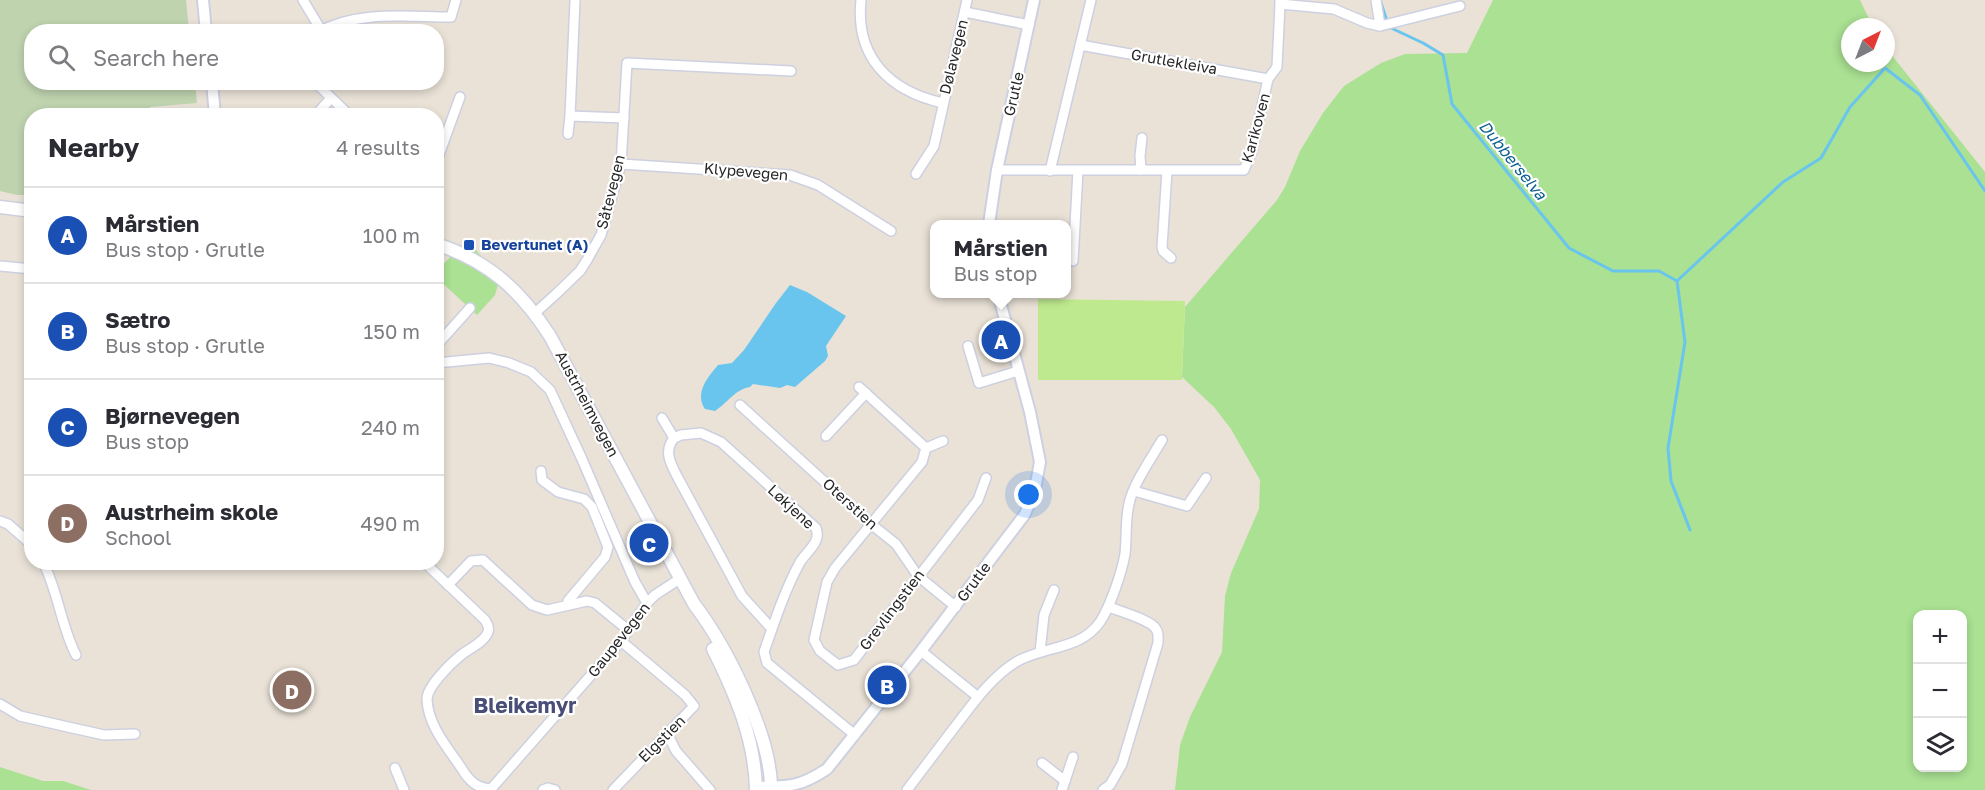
<!DOCTYPE html>
<meta charset="utf-8">
<style>
:root{--surface:#fff;--page:#f2f2f3;--text:#2b2b33;--muted:#7c7c81;--line:#e1e1e2;--accent:#b45309}
body{margin:0;font-family:"Golos Text",sans-serif;background:var(--page);color:var(--text)}
.controls{position:absolute;right:18px;bottom:18px;display:grid;overflow:hidden;border-radius:12px;box-shadow:0 3px 9px #0003}
.controls button{width:54px;height:54px;display:grid;place-items:center;padding:0;border:0;border-bottom:2px solid var(--line);background:var(--surface);color:var(--text);font:30px sans-serif}
.compass{position:absolute;left:1841px;top:18px;width:54px;height:54px;border-radius:50%;background:var(--surface);box-shadow:0 3px 9px #0003;rotate:42deg}
.you{position:absolute;left:1029px;top:495px;width:21px;height:21px;margin:-15px;border:4px solid #fff;border-radius:50%;background:#1a73e8;box-shadow:0 0 0 9px #1a73e833}
.badge{display:grid;place-items:center;width:39px;height:39px;border-radius:50%;background:var(--accent);color:#fff;font-size:20px;font-weight:700}
.pin{position:absolute;translate:-50% -50%;border:3px solid #fff;box-shadow:0 2px 6px #0006}
.popup{position:absolute;left:930px;top:220px;width:141px;height:78px;box-sizing:border-box;display:grid;place-content:center;border-radius:12px;background:var(--surface);filter:drop-shadow(0 2px 4px #0005);font-size:20px;white-space:nowrap;color:var(--muted)}
.popup b{font-size:22px;color:var(--text)}
.popup::after{content:'';position:absolute;left:50%;top:100%;margin-left:-12px;border:12px solid transparent;border-top-color:var(--surface)}
.list{margin:0;padding:0;list-style:none}
h2{display:flex;justify-content:space-between;align-items:center;height:78px;margin:0;padding:0 24px;font-size:26px}
h2 small{font-size:20px;font-weight:400;color:var(--muted)}
.list li{display:grid;grid-template-columns:39px 1fr auto;gap:18px;align-items:center;box-sizing:border-box;height:96px;padding:0 24px;border-top:2px solid var(--line)}
.list b{display:block;font-size:22px;white-space:nowrap}
.list p{margin:0;font-size:20px;white-space:nowrap;color:var(--muted)}
.list em{font-size:20px;font-style:normal;color:var(--muted)}
.icon{flex:none;width:33px;height:33px;fill:none;stroke:currentColor;stroke-width:2;stroke-linecap:round;stroke-linejoin:round}
.map{position:relative;flex:none;width:1985px;height:790px;overflow:hidden}
.search{position:absolute;background:var(--surface);box-shadow:0 3px 9px #0003;left:24px;top:24px;width:420px;height:66px;display:flex;align-items:center;gap:15px;box-sizing:border-box;padding:0 21px;border-radius:24px;color:var(--muted);font-size:22px}
.panel{position:absolute;background:var(--surface);box-shadow:0 3px 9px #0003;left:24px;top:108px;width:420px;height:462px;border-radius:24px}
.map>svg:first-child{display:block}
.green{fill:#aae193;fill-rule:evenodd}
.cemetery{fill:#bfd3af}
.pitch{fill:#bfe98e}
.water{fill:#69c5ed}
.lines{fill:none;stroke-linecap:round;stroke-linejoin:round}
.stream{stroke:#69c5ed;stroke-width:3}
.minor-casing{stroke:#cdd0e0;stroke-width:12}
.tertiary-casing{stroke:#cdd0e0;stroke-width:14}
.secondary-casing{stroke:#cdd0e0;stroke-width:15}
.minor{stroke:#fff;stroke-width:9}
.tertiary{stroke:#fff;stroke-width:10}
.secondary{stroke:#fff;stroke-width:12}
.transit-dot{fill:#1a4fb4;stroke:#fff;stroke-width:2}
.labels{text-anchor:middle;stroke-width:4.5;stroke-linejoin:round;paint-order:stroke}
.street-label{font-size:15px;fill:#262626;stroke:#fff}
.transit-label{font-size:15px;font-weight:bold;fill:#164399;stroke:#fff;text-anchor:start}
.water-label{font-size:16px;font-style:italic;fill:#0d6093;stroke:#fff}
.district-label{font-size:21px;font-weight:bold;fill:#484e76;stroke:#fff}
</style>
<div class="map">
<svg width="1985" height="790" viewBox="0 0 1985 790">
<rect width="100%" height="100%" fill="#eae2d7"/>
<g class="green">
<path d="M1493,0H1860L1873,27H1850V63H1886V48L1985,172V790H1175L1180,745L1190,717L1222,652L1225,596L1231,573L1259,509L1260,480L1231,429L1214,407L1182,377L1185,307L1277,200L1285,187L1300,151L1323,113L1344,86L1381,63L1405,54L1467,53ZM1918,614H1962V768H1918Z"/>
<path d="M473,247L500,277L495,295L477,315L437,278V271L458,249Z"/>
<path d="M0,767L43,781H63L91,790H0Z"/>
</g>
<path class="cemetery" d="M0,0H186L189,31L32,32V82L195,83L197,103L150,107L151,115L32,116L31,195H17L0,191Z"/>
<path class="pitch" d="M1038,299L1185,301L1182,380H1038Z"/>
<path class="water" d="M790,285L807,292L846,316L826,346L828,356L825,361L795,387L787,385L780,388L753,384L750,387C736,389 727,403 715,411L705,409C694,393 708,377 718,365L732,363L744,350L776,303Z"/>
<g class="lines">
<g class="stream">
<path d="M1380,0L1389,27L1423,43L1443,55L1452,104L1569,248L1613,271H1659L1677,281"/>
<path d="M1677,281L1783,182L1821,158L1850,107L1885,68L1920,95L1985,191"/>
<path d="M1677,281L1685,342L1668,448L1671,481L1690,530"/>
</g>
<g class="minor-casing">
<g id="minor">
<path d="M303,0L321,30"/>
<path d="M861,0C855,57 889,91 943,103"/>
<path d="M1280,0V4L1334,9L1367,23L1380,26"/>
<path d="M1376,0L1380,26L1460,6"/>
<path d="M965,12L1029,25"/>
<path d="M319,32C357,10 408,17 451,17L456,0"/>
<path d="M1080,45L1268,79"/>
<path d="M315,82L350,116"/>
<path d="M315,116L331,98"/>
<path d="M570,116L624,118"/>
<path d="M568,134L570,116L575,0"/>
<path d="M436,163L460,97"/>
<path d="M621,164L790,175L818,185L891,231"/>
<path d="M997,170H1244L1252,151L1268,79L1277,67L1280,4"/>
<path d="M1141,170L1140,156L1142,138"/>
<path d="M1050,171L1091,0"/>
<path d="M1167,171L1162,247L1163,251L1171,258"/>
<path d="M916,174L934,146L967,0"/>
<path d="M1073,261L1078,171"/>
<path d="M0,266L32,269"/>
<path d="M535,313L555,295L580,271L587,260L601,235L621,164L627,63L791,71"/>
<path d="M436,346L470,308"/>
<path d="M968,346L979,383L1018,371"/>
<path d="M436,363L489,358L509,363L531,372L550,390L581,457L635,582L647,603"/>
<path d="M859,387L926,448L922,462L835,568L827,582L814,640L820,651L838,665L854,660L978,500L986,478"/>
<path d="M740,405L871,524L896,544L918,576L956,607"/>
<path d="M662,418L674,438"/>
<path d="M826,436L866,393"/>
<path d="M926,448L943,441"/>
<path d="M541,471L542,480L558,492L584,499L592,507L608,547L605,557L568,601L569,605"/>
<path d="M1134,491L1187,506L1206,478"/>
<path d="M0,521L8,524L32,545"/>
<path d="M43,562C58,591 61,626 76,655"/>
<path d="M424,562L485,620C487,624 490,627 488,632C484,643 468,649 460,656C450,664 427,687 427,699C428,726 448,748 462,769C469,781 477,788 491,789L621,641L647,603L655,595L681,578"/>
<path d="M448,585L471,561L483,560L532,605L547,610L587,601L595,603L628,630"/>
<path d="M772,629L742,596L678,478C671,464 663,452 674,438L681,435L701,433L721,442L816,528C822,543 805,552 799,564C784,592 774,623 764,652L767,663L855,735"/>
<path d="M921,651L978,697"/>
<path d="M1040,652L1044,615L1054,590"/>
<path d="M0,704L20,716L68,727L104,735L135,734"/>
<path d="M668,735L676,751L710,790"/>
<path d="M1042,763L1065,781"/>
<path d="M395,768L404,790"/>
<path d="M543,790L548,788L555,790"/>
<path d="M613,790L694,706L685,695L621,641"/>
<path d="M907,790C923,769 938,749 954,728C972,705 990,678 1016,662C1043,646 1081,650 1100,622C1110,607 1122,572 1125,554C1127,537 1125,521 1129,504C1132,486 1152,457 1162,440"/>
<path d="M1062,790L1073,757"/>
<path d="M1103,790L1110,785L1122,764L1158,643C1158,638 1159,633 1156,629C1151,620 1119,611 1109,607"/>
</g>
</g>
<g class="tertiary-casing">
<g id="tertiary">
<path d="M203,0L206,32"/>
<path d="M212,82L215,116"/>
<path d="M989,224L997,170L1034,0"/>
<path d="M756,787C789,786 798,788 827,769L921,651L1025,514L1035,489L1040,462L1030,412L998,294"/>
</g>
</g>
<g class="secondary-casing">
<g id="secondary">
<path d="M0,207L32,211"/>
<path d="M436,244C489,261 521,291 550,336L694,604C726,646 772,736 771,790"/>
<path d="M713,649C735,693 755,739 756,790"/>
</g>
</g>
<use href="#minor" class="minor"/>
<use href="#tertiary" class="tertiary"/>
<use href="#secondary" class="secondary"/>
</g>
<rect class="transit-dot" x="463" y="239" width="12" height="12" rx="3"/>
<g class="labels">
<g class="street-label">
<text transform="translate(954 57) rotate(-76)" y="5">Dølavegen</text>
<text transform="translate(1174 62) rotate(10)" y="5">Grutlekleiva</text>
<text transform="translate(1014 94) rotate(-77)" y="5">Grutle</text>
<text transform="translate(1256 128) rotate(-75)" y="5">Karikoven</text>
<text transform="translate(746 172) rotate(5)" y="5">Klypevegen</text>
<text transform="translate(611 192) rotate(-76)" y="5">Såtevegen</text>
<text transform="translate(587 404) rotate(62)" y="5">Austrheimvegen</text>
<text transform="translate(850 504) rotate(42)" y="5">Oterstien</text>
<text transform="translate(791 507) rotate(43)" y="5">Løkjene</text>
<text transform="translate(974 582) rotate(-53)" y="5">Grutle</text>
<text transform="translate(892 610) rotate(-53)" y="5">Grevlingstien</text>
<text transform="translate(619 640) rotate(-52)" y="5">Gaupevegen</text>
<text transform="translate(662 739) rotate(-45)" y="5">Elgstien</text>
</g>
<g class="transit-label">
<text x="481" y="250">Bevertunet (A)</text>
</g>
<g class="water-label">
<text transform="translate(1513 160) rotate(51)" y="6">Dubberselva</text>
</g>
<g class="district-label">
<text x="525" y="713">Bleikemyr</text>
</g>
</g>
</svg>
<div class="controls">
<button>+</button>
<button>−</button>
<button><svg class="icon" aria-label="layers" viewBox="0 0 24 24"><path d="M12 4l9 5-9 5-9-5zM3 14l9 5 9-5"/></svg></button>
</div>
<svg class="compass" viewBox="-18 -18 36 36"><path d="M0-13l5 13h-10z" fill="#e53935"/><path d="M0 13l5-13h-10z" fill="#7c7c81"/></svg>
<div class="you"></div>
<div class="pin badge" style="left:1001px;top:340px;background:#1a4fb4">A</div>
<div class="popup"><b>Mårstien</b>Bus stop</div>
<div class="pin badge" style="left:887px;top:685px;background:#1a4fb4">B</div>
<div class="pin badge" style="left:649px;top:543px;background:#1a4fb4">C</div>
<div class="pin badge" style="left:292px;top:690px;background:#8d6e63">D</div>
<div class="search"><svg class="icon" aria-label="search" viewBox="0 0 24 24"><circle cx="10" cy="10" r="6"/><path d="M15 15l6 6"/></svg>Search here</div>
<section class="panel">
<h2>Nearby<small>4 results</small></h2>
<ul class="list">
<li><span class="badge" style="background:#1a4fb4">A</span><div><b>Mårstien</b><p>Bus stop · Grutle</p></div><em>100 m</em></li>
<li><span class="badge" style="background:#1a4fb4">B</span><div><b>Sætro</b><p>Bus stop · Grutle</p></div><em>150 m</em></li>
<li><span class="badge" style="background:#1a4fb4">C</span><div><b>Bjørnevegen</b><p>Bus stop</p></div><em>240 m</em></li>
<li><span class="badge" style="background:#8d6e63">D</span><div><b>Austrheim skole</b><p>School</p></div><em>490 m</em></li>
</ul>
</section>
</div>
